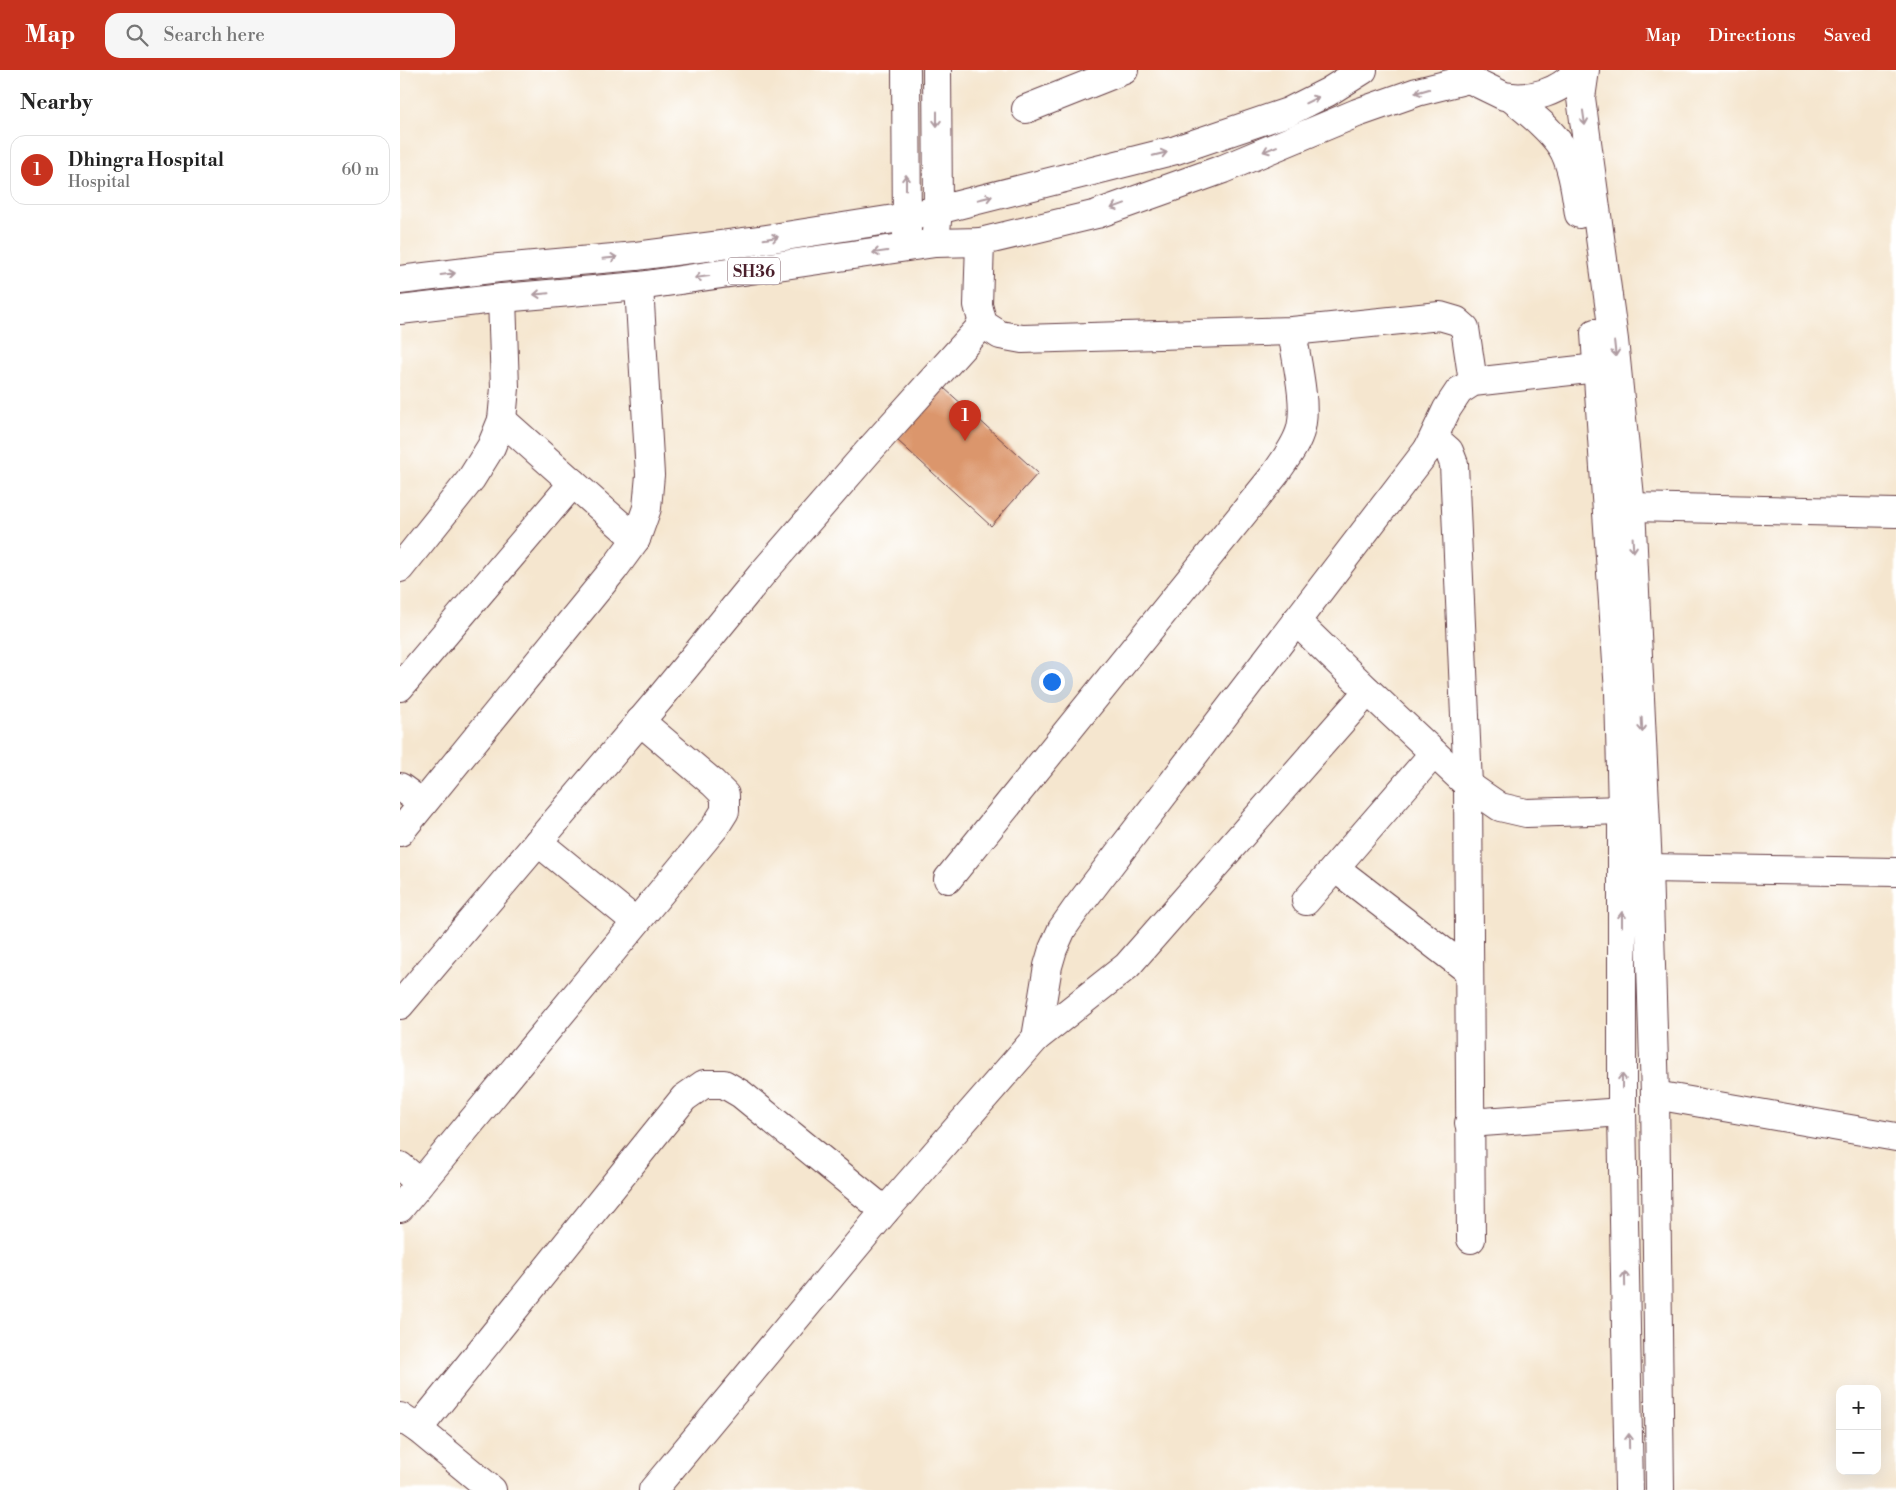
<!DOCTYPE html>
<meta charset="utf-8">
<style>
:root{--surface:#fff;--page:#f6f6f6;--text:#222;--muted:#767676;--line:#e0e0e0;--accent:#c8321e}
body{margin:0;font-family:"Libre Bodoni",serif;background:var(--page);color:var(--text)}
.controls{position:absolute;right:15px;bottom:15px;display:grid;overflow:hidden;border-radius:10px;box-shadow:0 5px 20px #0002}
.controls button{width:45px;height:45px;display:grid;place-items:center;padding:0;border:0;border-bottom:1px solid var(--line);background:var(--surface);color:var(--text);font:25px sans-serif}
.you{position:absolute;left:651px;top:611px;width:18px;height:18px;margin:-12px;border:4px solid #fff;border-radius:50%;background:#1a73e8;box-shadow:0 0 0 8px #1a73e833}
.badge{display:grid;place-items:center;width:32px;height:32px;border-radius:50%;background:var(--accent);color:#fff;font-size:16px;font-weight:700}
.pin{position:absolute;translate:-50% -41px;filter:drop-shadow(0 1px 2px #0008)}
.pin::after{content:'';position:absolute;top:26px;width:18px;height:15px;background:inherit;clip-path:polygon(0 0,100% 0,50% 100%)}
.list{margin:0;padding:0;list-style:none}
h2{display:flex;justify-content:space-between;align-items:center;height:65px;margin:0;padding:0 20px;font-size:21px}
h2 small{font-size:16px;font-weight:400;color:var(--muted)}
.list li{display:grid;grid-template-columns:32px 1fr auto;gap:15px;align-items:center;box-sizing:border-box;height:70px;margin:0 10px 10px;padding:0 10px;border:1px solid var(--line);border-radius:15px}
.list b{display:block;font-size:19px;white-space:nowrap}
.list p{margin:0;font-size:16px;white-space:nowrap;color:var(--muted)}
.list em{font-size:16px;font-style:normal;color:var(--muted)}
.icon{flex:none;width:28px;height:28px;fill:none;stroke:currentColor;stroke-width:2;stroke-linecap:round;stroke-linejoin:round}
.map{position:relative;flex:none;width:1496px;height:1420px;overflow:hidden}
header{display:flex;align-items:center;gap:30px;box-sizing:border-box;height:70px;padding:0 25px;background:var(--accent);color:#fff}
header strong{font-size:24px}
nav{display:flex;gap:28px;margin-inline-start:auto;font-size:18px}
.search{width:350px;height:45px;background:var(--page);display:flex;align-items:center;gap:12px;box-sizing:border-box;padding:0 18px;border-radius:15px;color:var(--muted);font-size:19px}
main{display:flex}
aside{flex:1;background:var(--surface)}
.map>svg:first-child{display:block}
.building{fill:#db966c}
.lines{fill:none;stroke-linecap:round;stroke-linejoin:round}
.minor-casing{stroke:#643d44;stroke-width:30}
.major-casing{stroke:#643d44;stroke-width:30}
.minor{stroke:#fff;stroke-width:28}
.major{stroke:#fff;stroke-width:28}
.oneway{stroke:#ae9aa0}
.labels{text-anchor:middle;stroke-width:4;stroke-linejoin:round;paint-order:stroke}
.shield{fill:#fff;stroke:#80626b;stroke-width:1}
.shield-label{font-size:16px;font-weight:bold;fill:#4a1f2b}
</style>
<header>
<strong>Map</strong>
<div class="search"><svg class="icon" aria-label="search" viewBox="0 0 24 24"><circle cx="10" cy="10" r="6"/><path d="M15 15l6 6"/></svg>Search here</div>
<nav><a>Map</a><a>Directions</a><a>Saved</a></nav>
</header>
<main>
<aside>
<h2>Nearby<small></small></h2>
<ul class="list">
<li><span class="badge">1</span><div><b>Dhingra Hospital</b><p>Hospital</p></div><em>60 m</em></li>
</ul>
</aside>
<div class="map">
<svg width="1496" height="1420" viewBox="0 0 1496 1420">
<rect width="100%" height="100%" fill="#fff"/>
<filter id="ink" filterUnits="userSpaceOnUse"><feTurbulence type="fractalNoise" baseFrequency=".02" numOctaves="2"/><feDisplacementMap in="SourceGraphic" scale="10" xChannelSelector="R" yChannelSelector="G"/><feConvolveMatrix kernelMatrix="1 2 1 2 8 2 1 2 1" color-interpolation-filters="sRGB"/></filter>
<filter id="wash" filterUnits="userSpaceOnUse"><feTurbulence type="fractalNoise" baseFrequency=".0096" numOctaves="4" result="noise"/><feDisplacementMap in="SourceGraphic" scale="20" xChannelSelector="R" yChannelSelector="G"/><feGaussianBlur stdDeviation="1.12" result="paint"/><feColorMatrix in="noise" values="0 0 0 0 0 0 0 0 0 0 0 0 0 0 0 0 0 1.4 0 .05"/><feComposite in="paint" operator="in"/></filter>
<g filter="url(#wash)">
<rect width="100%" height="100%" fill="#f5e6cf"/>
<g id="blocks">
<path class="building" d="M544,318L638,403L591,456L497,370Z"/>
</g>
</g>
<g filter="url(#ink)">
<use href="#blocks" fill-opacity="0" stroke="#643d44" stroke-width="1"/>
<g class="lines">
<g class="minor-casing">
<g id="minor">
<path d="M1062,0L1069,9L1104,26C1131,31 1161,22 1178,0"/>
<path d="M1185,0L1181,28L1214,270L1231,437L1248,798L1255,1025L1260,1420"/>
<path d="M1110,27C1128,42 1148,57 1161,76C1172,92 1176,124 1179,144"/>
<path d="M626,39L724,0"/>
<path d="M538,140L776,80L888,42L928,22L963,0"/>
<path d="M580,172L578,235L583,254L600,265L622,269L892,261L1040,246L1057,251L1065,258L1073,312"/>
<path d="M535,173L580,172L697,144L823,99L957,43L1017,22L1069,9"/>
<path d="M1195,263L1219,622L1222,740V1042L1229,1420"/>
<path d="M102,350L236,469"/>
<path d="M1028,379L1047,339L1059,321L1073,312L1197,298"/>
<path d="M1231,437L1496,443"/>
<path d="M0,498L71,409L91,377L102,350L105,318L102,228"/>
<path d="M896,551L968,621L1068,715L1100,737L1126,743L1222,740"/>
<path d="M0,617L173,413"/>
<path d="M0,717L22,733"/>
<path d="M0,762L214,499L236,469L247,438L250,405L239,216"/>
<path d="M138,772L236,852"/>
<path d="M935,798L1069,901"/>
<path d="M1248,798L1496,802"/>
<path d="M548,809L876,403C885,389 897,375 901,358C907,332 896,289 892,261"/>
<path d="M906,831L1034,683"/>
<path d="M0,935L261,627L361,505L467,383L583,254"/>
<path d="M636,968L727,896L968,621"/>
<path d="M1255,1025L1496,1067"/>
<path d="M1069,1053L1222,1042"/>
<path d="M0,1096L20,1113"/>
<path d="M0,1138L315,757L325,741V725L313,713L240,651"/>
<path d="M0,1347L18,1359L92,1420"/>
<path d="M18,1359L284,1028L304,1014H324L341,1024L485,1141"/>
<path d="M253,1420L485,1141L636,968L648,896L653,879L662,859L676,839L1028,379L1040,373L1049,381L1054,394L1068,715L1071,1169"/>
</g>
</g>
<g class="major-casing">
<g id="major">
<path d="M506,0L507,164"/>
<path d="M0,210L99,198L236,186L360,170L507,147L538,140"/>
<path d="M0,240L102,228L239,216L535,173L538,140L537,0"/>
</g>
</g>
<use href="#minor" class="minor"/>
<use href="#major" class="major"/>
</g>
<defs><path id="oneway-shaft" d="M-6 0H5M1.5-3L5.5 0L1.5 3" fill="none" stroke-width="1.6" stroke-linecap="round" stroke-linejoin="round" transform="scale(1.25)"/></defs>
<g class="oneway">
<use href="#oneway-shaft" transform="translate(1022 21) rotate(164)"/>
<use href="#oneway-shaft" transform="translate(912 30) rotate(-26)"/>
<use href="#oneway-shaft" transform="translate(1184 48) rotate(82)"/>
<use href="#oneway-shaft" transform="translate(537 49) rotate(90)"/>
<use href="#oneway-shaft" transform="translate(870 79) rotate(158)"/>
<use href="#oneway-shaft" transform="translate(760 84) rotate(-14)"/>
<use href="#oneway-shaft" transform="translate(506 112) rotate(-90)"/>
<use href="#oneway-shaft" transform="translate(585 128) rotate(-14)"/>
<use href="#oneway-shaft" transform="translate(718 136) rotate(160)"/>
<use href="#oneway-shaft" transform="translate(371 168) rotate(-9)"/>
<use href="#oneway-shaft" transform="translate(480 182) rotate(172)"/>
<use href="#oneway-shaft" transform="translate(210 188) rotate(-5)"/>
<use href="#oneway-shaft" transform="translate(48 204) rotate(-7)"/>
<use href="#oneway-shaft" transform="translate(302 207) rotate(172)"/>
<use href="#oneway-shaft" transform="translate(141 224) rotate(175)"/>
<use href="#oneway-shaft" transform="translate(1215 279) rotate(84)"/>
<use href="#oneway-shaft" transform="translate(1233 475) rotate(87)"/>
<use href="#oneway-shaft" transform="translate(1242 655) rotate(87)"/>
<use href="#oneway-shaft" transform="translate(1222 849) rotate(-90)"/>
<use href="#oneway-shaft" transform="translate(1222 1011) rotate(-90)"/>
<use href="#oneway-shaft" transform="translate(1225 1209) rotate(-91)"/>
<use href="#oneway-shaft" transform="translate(1229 1371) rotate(-91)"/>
</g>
</g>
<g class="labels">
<rect class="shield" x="328" y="187.5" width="52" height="27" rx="4"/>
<g class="shield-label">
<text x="354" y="207">SH36</text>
</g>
</g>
</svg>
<div class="controls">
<button>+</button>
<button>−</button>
</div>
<div class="you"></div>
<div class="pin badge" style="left:565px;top:371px">1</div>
</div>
</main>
